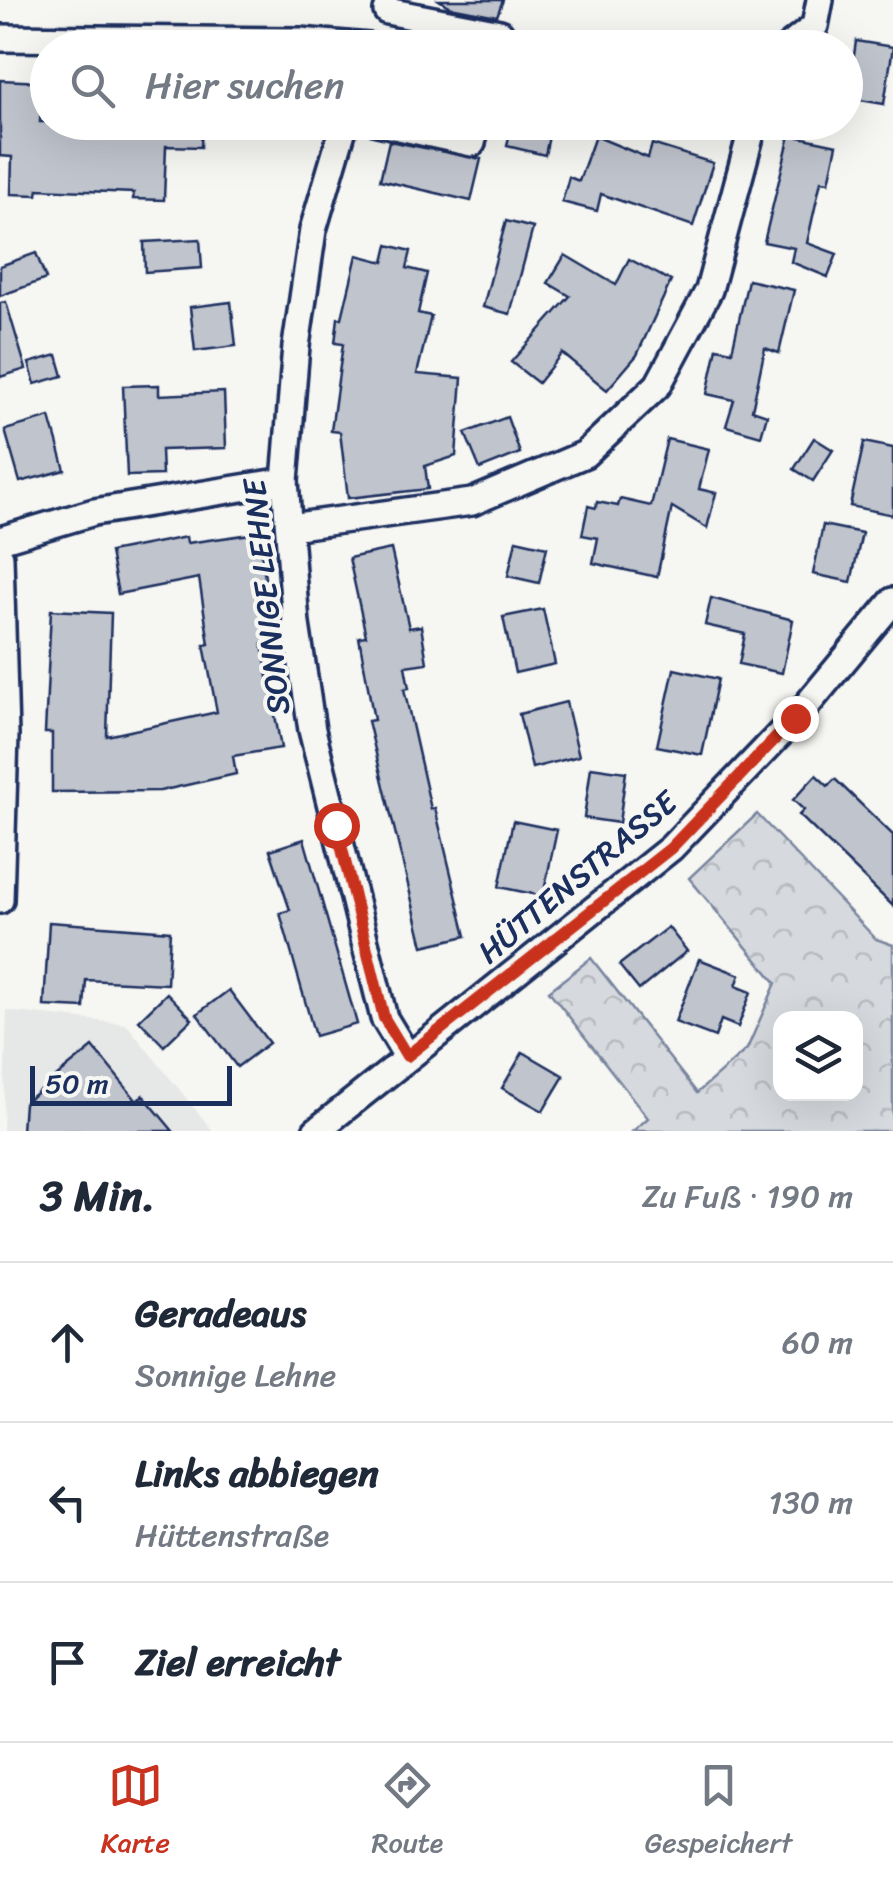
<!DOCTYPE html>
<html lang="de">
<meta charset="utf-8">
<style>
:root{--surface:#fff;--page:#f2f2f3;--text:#1f2937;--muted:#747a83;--line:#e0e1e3;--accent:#c8321e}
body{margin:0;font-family:Sriracha,sans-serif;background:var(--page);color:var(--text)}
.controls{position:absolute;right:30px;bottom:30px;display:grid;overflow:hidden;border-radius:20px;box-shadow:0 10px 40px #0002}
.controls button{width:90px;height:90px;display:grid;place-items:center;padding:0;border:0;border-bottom:2px solid var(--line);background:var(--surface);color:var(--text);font:50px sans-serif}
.scale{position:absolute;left:30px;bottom:25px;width:202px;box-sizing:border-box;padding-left:10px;border:5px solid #1b2f5e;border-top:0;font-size:28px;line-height:35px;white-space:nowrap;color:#1b2f5e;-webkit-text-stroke:8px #f6f6f2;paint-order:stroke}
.stop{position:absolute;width:30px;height:30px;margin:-22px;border:8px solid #c8321e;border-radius:50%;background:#fff}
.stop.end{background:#c8321e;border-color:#fff;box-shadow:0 2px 10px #0008}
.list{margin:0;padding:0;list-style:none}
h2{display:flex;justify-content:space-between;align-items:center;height:130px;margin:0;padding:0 40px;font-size:42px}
h2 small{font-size:32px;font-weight:400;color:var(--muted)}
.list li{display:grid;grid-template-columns:65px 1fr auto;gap:30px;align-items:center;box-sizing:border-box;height:160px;padding:0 40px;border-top:2px solid var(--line)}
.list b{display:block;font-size:38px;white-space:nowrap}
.list p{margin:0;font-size:32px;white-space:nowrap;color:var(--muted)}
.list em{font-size:32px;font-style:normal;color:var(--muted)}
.icon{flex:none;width:55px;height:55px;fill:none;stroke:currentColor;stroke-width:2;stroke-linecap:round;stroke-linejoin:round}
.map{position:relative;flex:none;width:893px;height:1131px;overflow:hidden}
.search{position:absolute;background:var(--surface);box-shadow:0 10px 40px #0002;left:30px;right:30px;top:30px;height:110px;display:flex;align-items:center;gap:25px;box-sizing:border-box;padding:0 35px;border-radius:55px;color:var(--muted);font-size:38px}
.sheet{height:610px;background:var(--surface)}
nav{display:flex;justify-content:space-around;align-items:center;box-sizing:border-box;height:140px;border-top:2px solid var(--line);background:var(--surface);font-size:28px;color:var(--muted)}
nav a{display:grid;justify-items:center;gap:5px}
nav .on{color:var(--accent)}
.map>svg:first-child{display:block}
.built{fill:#e6e7e7}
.forest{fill:url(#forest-crowns);stroke:#78849e;stroke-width:2.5;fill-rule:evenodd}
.building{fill:#c0c4cd;stroke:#1b2f5e;stroke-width:2.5}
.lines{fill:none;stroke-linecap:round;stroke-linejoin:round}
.street-casing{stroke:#1b2f5e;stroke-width:32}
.street{stroke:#f6f6f2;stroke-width:25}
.route{stroke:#c8321e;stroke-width:12}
.labels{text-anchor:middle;stroke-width:8;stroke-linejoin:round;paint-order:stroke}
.street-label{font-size:32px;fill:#1b2f5e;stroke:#f6f6f2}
</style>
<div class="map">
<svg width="893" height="1131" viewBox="0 0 893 1131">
<defs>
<pattern id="forest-crowns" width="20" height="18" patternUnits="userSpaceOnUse" patternTransform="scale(2.5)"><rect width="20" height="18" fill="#d6d9dd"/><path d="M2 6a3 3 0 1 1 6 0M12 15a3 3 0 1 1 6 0" fill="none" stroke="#b7bbc0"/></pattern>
</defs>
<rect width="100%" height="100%" fill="#f6f6f2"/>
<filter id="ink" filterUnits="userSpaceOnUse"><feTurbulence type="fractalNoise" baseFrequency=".01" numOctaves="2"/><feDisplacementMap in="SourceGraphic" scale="20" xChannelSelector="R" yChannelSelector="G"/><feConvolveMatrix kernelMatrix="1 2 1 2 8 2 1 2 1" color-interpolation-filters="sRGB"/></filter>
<g filter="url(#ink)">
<path class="built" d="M7,1011L126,1024L213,1131H3Z"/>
<path class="forest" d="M757,814L876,939L893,945V1131H633L648,1118L549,991L591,958L697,1093L747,1049L776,983L689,878ZM780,1018H856V1094H780Z"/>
<g class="building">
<path d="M439,0H503L497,16L450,7Z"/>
<path d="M856,41L893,47L884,104L848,98Z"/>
<path d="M0,80L42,82L40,122H202L201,147L166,146L164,200L133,199L134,193L38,189L37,195L11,194L12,157L0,156Z"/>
<path d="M512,122H552L545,155L507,146Z"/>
<path d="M790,135L837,145L829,182L821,181L807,243L837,254L828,277L791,262L794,248L764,242Z"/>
<path d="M595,136L648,158L652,144L713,163L693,226L601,194L597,211L562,202L569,177L579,181Z"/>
<path d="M389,141L481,159L471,201L380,180Z"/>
<path d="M506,221L533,228L510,314L483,307Z"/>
<path d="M200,239L202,268L145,272L144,242Z"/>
<path d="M388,245L411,251L407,268L427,273L418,313L431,316L417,374L462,378L456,456L425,466L428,489L348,498L340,432L331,431L343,344L335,343L338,318H342L357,255L384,262Z"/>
<path d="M36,253L46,279L0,296V266Z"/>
<path d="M565,255L616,285L629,259L671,281L637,355L607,390L562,353L538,383L511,362L570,296L548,283Z"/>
<path d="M748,280L794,290L779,353L765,348L752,410L767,415L761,436L726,426L734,400L707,394L717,348L732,351Z"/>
<path d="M6,302L26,369L0,377V303Z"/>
<path d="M231,302L236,346L195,351L190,307Z"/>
<path d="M57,355L63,376L35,384L29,363Z"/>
<path d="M159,385V395L224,392L226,448L161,450L162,475L127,476L123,386Z"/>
<path d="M50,417L65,470L20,482L5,430Z"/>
<path d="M507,417L520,453L480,469L465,433Z"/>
<path d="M814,438L833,450L813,481L794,469Z"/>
<path d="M667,439L709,449L699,489L716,493L707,528L672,507L657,577L593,563L598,538L582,535L588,506L596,508L597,502L618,506L620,499L651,506Z"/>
<path d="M864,442L893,448V515L850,506Z"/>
<path d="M823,525L862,533L851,582L813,574Z"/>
<path d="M258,533L275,642L262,644L281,748L233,756L236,774L160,791L52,792V733H45L51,610L111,613L107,736L217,712L204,645L209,644L199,578L118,594L110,552L186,537L187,543Z"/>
<path d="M516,540L547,547L539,583L508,576Z"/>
<path d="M391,549L409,628L421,626L427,663L405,666L409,688L404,689L431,809L435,808L466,936L423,946L368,721L374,720L359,637L366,636L349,558Z"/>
<path d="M711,598L793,620L782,673L739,664L745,634L705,625Z"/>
<path d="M543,609L555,664L515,673L503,617Z"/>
<path d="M674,669L718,679L702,755L657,746Z"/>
<path d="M566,702L579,756L532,768L519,714Z"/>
<path d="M591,767L626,772L619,823L584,818Z"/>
<path d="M816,775L828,786L835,779L893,835V906L799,815L804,810L793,800Z"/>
<path d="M513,821L557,830L543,896L499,887Z"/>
<path d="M304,839L357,1024L315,1036L280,913L290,910L270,850Z"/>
<path d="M49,922L170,931L167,984L86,980L84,1008L44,1006Z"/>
<path d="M668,927L687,951L639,990L619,965Z"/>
<path d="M699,959L740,975L736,986L751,992L738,1027L721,1020L715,1037L675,1022Z"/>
<path d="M229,990L269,1043L237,1067L197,1014Z"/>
<path d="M167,993L192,1019L164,1046L139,1020Z"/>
<path d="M93,1047L137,1101L143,1095L173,1131H22L24,1103Z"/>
<path d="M523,1052L564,1076L543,1111L502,1088Z"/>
</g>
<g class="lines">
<g class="street-casing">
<g id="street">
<path d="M387,11L500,33L497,48"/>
<path d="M0,38L300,41L369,47"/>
<path d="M787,48L815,26L820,0"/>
<path d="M345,122L313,230L296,346L285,481L296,624L312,730L384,1018L407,1056"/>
<path d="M377,122L472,143L477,122"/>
<path d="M290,527L472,502L585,454L658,385L709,290L754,122"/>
<path d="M0,540L94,512L285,481"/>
<path d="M0,557L5,735L0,900"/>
<path d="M316,1131L671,848L802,711L893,601"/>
</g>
</g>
<use href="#street" class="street"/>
</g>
</g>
<g class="lines" filter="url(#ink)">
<path class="route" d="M336,825L384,1018L407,1056L671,848L795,718"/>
</g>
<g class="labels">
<g class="street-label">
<text transform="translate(266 597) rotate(-96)" y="11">SONNIGE LEHNE</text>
<text transform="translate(577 877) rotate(-40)" y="11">HÜTTENSTRASSE</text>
</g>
</g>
</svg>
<div class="controls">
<button><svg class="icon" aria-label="layers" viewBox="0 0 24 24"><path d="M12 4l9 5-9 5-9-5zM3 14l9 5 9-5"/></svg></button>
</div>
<div class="scale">50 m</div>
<div class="stop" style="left:336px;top:825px"></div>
<div class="stop end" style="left:795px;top:718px"></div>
<div class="search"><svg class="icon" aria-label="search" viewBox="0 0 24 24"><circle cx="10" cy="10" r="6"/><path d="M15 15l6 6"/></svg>Hier suchen</div>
</div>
<section class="sheet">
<h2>3 Min.<small>Zu Fuß · 190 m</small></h2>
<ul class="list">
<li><svg class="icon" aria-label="ahead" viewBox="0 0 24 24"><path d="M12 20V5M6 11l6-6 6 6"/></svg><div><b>Geradeaus</b><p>Sonnige Lehne</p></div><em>60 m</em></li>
<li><svg class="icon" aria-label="left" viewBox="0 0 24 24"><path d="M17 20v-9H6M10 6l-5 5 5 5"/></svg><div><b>Links abbiegen</b><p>Hüttenstraße</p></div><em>130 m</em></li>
<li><svg class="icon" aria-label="arrive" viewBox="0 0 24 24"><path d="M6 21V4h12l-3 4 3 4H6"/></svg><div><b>Ziel erreicht</b></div></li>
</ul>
</section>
<nav>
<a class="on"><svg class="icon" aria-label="map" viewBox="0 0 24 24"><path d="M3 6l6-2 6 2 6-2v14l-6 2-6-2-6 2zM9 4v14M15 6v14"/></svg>Karte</a>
<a><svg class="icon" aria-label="directions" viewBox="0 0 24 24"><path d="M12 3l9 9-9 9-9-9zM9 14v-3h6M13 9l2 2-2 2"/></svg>Route</a>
<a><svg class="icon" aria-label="saved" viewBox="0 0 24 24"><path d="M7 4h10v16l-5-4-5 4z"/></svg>Gespeichert</a>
</nav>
